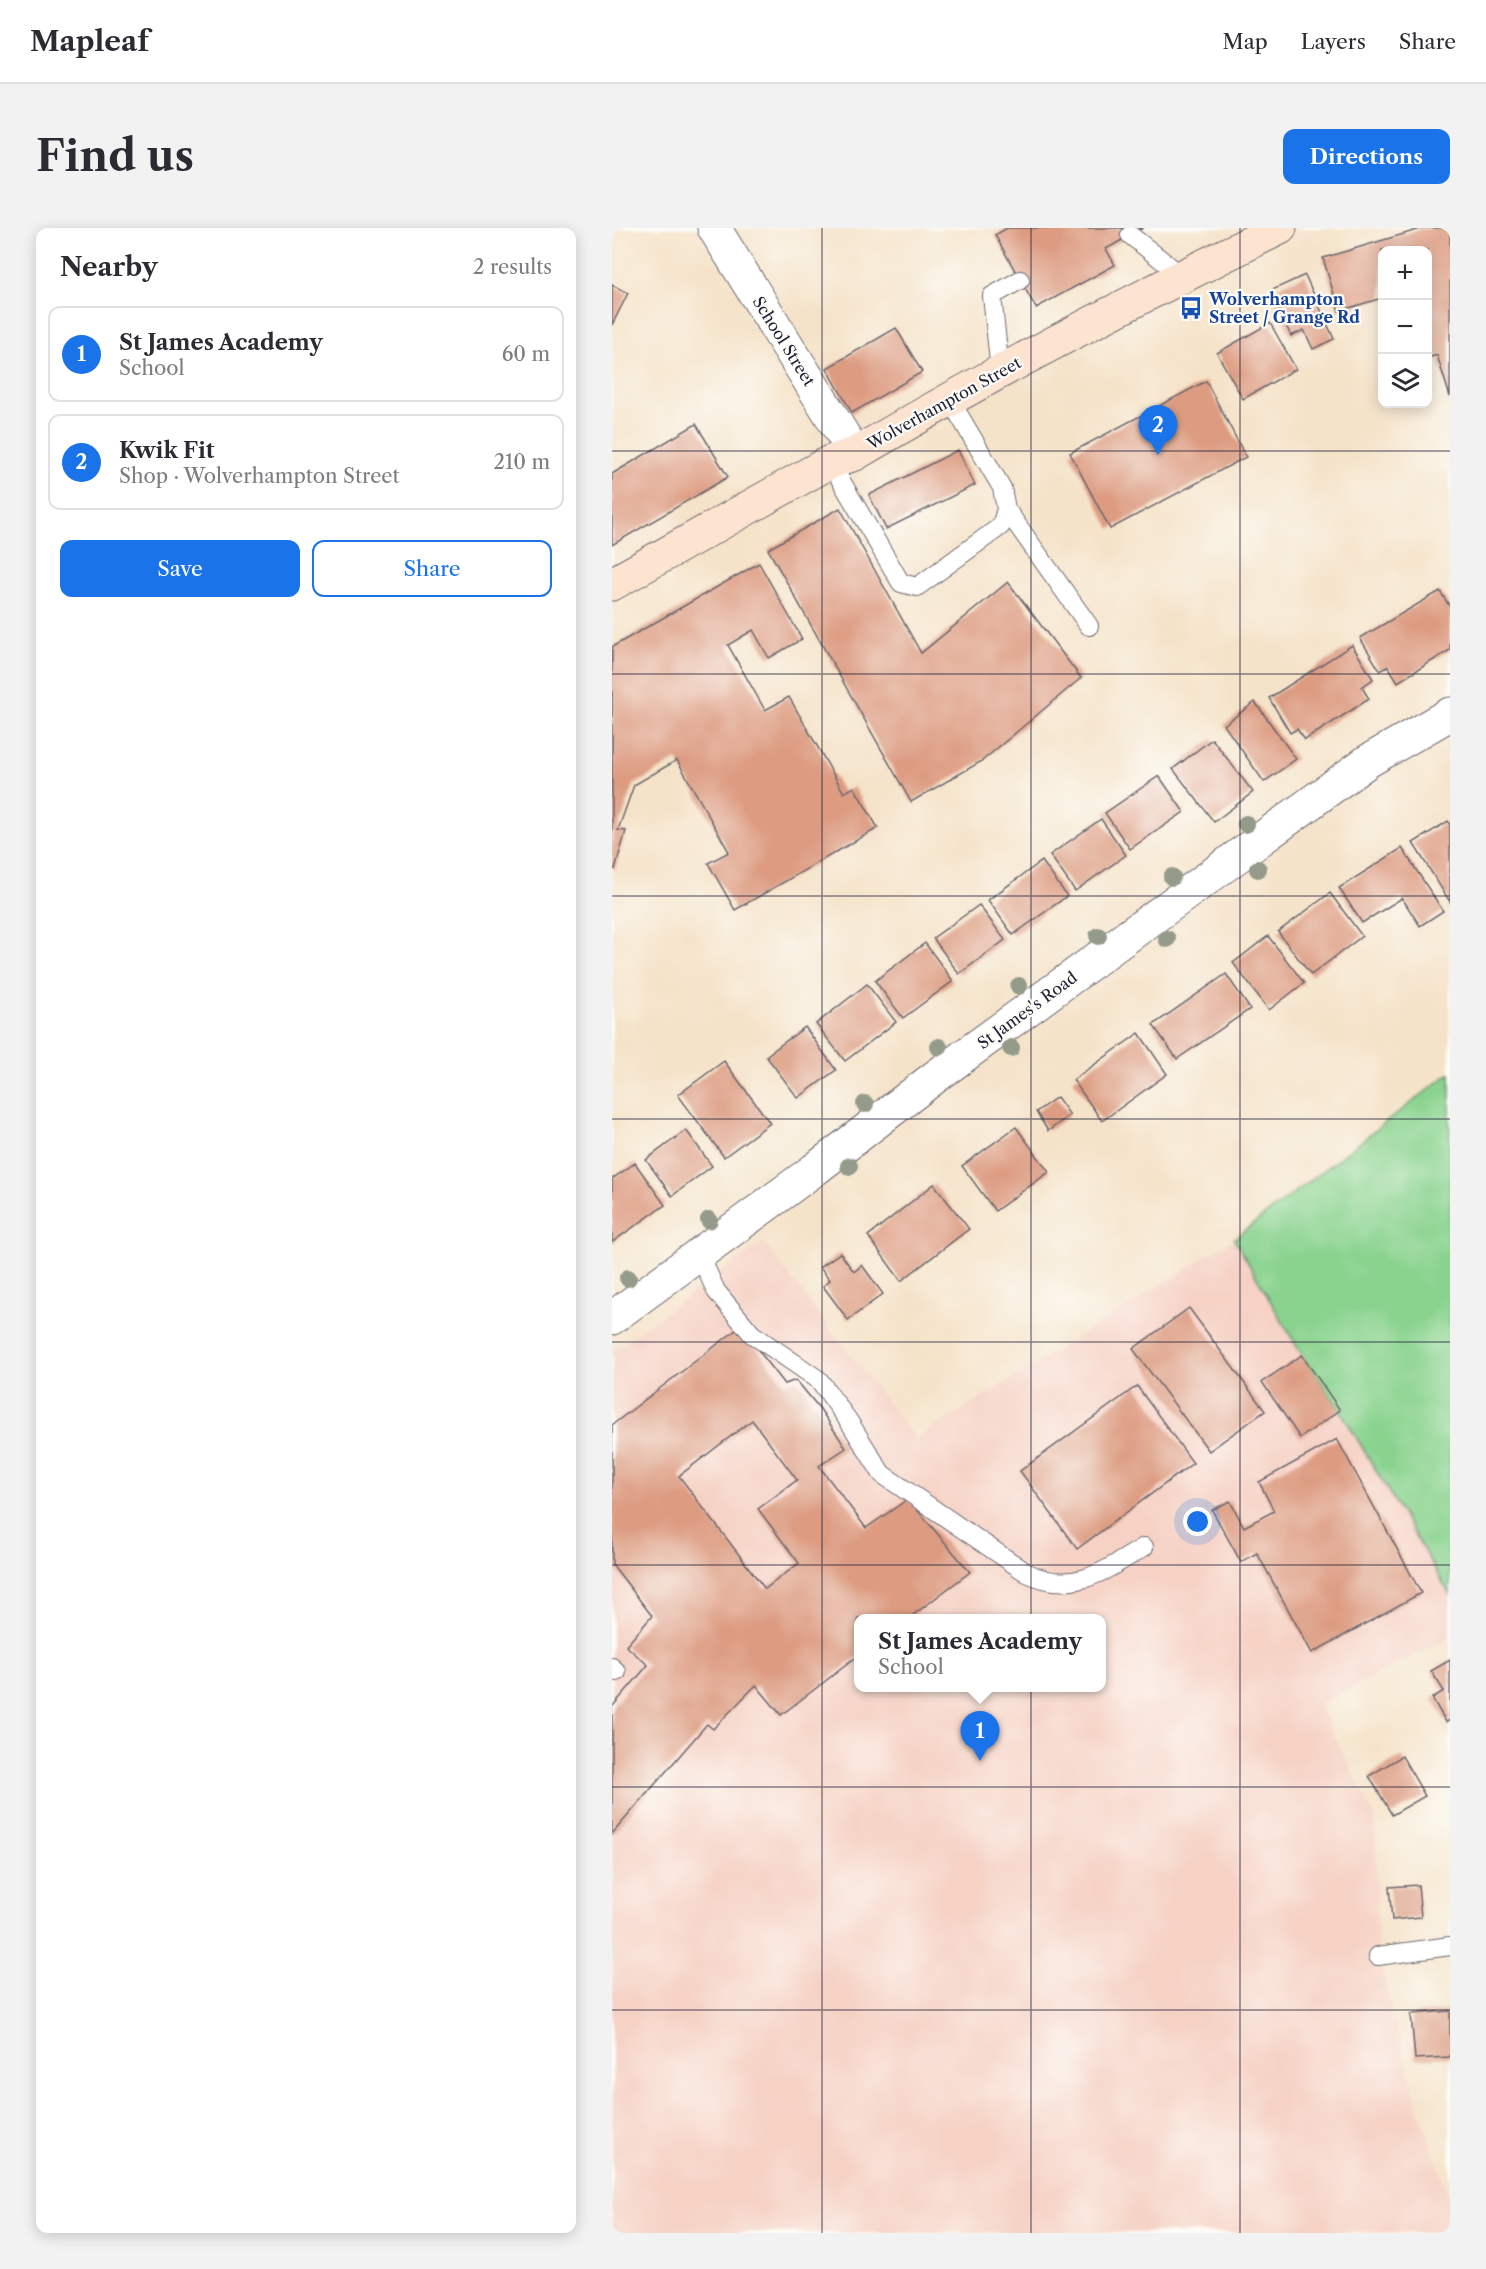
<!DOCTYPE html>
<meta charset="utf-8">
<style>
:root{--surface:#fff;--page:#f2f2f3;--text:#2b2b33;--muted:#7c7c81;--line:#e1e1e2;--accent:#1a73e8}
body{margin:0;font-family:"Libre Caslon Text",serif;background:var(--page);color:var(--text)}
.controls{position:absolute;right:18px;top:18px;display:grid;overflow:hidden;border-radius:12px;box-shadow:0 3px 15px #0003}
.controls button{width:54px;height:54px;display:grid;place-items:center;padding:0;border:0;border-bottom:2px solid var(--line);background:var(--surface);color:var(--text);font:30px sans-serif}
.you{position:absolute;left:586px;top:1294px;width:21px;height:21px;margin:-15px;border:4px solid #fff;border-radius:50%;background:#1a73e8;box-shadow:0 0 0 9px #1a73e833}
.badge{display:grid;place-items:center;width:39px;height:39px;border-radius:50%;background:var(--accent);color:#fff;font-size:20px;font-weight:700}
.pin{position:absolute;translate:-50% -50px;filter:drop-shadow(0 2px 3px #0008)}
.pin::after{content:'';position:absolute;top:32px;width:21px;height:18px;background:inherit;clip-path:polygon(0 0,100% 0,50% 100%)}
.popup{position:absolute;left:242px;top:1386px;width:252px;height:78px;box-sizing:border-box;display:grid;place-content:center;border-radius:12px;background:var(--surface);filter:drop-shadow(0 2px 4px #0005);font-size:20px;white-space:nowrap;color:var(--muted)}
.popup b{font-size:22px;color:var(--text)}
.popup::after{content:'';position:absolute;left:50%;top:100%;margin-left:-12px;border:12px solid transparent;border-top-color:var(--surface)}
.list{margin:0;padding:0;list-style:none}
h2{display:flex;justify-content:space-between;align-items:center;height:78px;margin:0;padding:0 24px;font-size:26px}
h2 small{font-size:20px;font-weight:400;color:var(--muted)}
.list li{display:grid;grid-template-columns:39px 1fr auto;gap:18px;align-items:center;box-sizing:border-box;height:96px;margin:0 12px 12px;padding:0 12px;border:2px solid var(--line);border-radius:12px}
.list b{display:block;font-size:22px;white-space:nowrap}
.list p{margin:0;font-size:20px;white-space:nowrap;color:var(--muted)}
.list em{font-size:20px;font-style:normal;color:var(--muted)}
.actions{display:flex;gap:12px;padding:18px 24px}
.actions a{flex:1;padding:14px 0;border:2px solid var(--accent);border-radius:12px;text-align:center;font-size:21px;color:var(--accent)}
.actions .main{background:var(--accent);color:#fff}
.icon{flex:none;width:33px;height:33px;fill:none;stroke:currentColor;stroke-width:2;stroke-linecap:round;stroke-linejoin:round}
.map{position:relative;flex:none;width:838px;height:2005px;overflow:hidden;border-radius:12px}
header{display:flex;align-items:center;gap:36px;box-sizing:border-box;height:84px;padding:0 30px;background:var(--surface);border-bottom:2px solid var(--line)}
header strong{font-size:28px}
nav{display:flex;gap:33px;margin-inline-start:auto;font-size:21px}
.intro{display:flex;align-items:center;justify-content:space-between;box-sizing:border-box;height:144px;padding:0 36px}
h1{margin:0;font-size:42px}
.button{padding:15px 27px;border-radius:12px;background:var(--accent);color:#fff;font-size:21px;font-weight:700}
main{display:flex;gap:36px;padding:0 36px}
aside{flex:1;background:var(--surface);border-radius:12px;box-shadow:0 3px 15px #0003}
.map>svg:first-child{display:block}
.built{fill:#f6d2c5;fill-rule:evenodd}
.green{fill:#8ad38f;stroke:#567a65;stroke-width:1.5}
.building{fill:#dd9c82;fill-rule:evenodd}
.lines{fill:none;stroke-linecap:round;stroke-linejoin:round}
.service-casing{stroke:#6c666d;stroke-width:20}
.minor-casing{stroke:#6c666d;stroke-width:35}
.tertiary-casing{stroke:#6c666d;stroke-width:35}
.secondary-casing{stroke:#6c666d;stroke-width:35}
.service{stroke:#fff;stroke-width:18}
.minor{stroke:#fff;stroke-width:33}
.tertiary{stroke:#fff;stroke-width:33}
.secondary{stroke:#fde4d1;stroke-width:33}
.tree{fill:#959b8b}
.grid{fill:none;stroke:#22223b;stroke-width:1.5;stroke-opacity:0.55}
.labels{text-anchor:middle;stroke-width:4.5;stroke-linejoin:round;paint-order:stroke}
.transit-label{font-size:16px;font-weight:bold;fill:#164399;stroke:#fdfcf7;text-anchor:start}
.street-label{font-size:16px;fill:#22223b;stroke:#fdfcf7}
</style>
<header>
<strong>Mapleaf</strong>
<nav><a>Map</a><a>Layers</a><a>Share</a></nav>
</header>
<div class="intro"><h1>Find us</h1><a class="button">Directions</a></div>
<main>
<aside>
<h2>Nearby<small>2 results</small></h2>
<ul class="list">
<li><span class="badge">1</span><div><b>St James Academy</b><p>School</p></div><em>60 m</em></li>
<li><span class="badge">2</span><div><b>Kwik Fit</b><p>Shop · Wolverhampton Street</p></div><em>210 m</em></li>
</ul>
<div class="actions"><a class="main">Save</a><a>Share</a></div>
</aside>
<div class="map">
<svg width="838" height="2005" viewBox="0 0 838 2005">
<rect width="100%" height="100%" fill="#fdfcf7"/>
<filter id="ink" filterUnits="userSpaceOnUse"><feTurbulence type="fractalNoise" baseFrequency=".0167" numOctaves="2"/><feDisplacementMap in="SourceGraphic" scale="12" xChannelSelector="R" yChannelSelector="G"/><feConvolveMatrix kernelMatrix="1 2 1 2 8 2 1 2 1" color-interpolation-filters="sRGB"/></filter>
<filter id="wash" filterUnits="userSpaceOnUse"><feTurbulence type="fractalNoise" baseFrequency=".008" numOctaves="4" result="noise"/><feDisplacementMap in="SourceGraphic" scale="24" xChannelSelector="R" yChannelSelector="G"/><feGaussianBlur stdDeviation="1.35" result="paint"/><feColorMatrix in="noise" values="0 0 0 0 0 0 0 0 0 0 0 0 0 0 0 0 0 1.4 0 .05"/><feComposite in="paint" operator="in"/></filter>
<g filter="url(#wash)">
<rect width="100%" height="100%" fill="#f5e3c9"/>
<path class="built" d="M622,1011L690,1127L728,1182L838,1367V1409L707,1477L763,1589L766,1728L808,1885L838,1972V2005H0V1123L151,1014L304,1211ZM246,1390H490V1460H246Z"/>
<path class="green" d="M838,845V1367L728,1182L690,1127L622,1011Z"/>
<g id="blocks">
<g class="building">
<path d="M395,0H531L494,21L503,37L424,80L383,7Z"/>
<path d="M812,0H838V169L825,127L816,130V22H770V70L727,83L711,30Z"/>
<path d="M693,47L722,111L701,121L692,102L679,108L658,63Z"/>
<path d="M0,57L16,65L0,97Z"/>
<path d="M658,95L684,141L631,171L605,125Z"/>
<path d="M284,100L310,144L240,185L215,140Z"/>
<path d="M594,153L634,229L498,301L458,225Z"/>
<path d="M84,196L116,249L0,317V246Z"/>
<path d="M346,222L363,257L274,301L257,267Z"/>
<path d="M228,280L309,425L396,354L469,450L370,533L299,574L156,321Z"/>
<path d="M147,335L190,411L157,430L141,402L116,417L153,482L177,469L232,565L242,559L266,600L123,682L96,635L117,624L65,532L22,557L6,602L14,603L3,641L0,640V419Z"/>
<path d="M828,363L838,379V422L786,454L776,438L768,443L748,410Z"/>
<path d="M740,417L761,451L750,459L757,471L693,512L685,501L678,505L657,470Z"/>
<path d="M643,474L684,531L652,554L612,497Z"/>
<path d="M600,511L641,564L602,594L561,541Z"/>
<path d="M547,548L572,584L518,621L493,585Z"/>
<path d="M489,591L514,627L463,663L438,627Z"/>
<path d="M836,593L838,597V674L801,615Z"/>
<path d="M790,620L831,683L808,698L790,670L750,695L727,660Z"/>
<path d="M430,633L455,668L401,707L376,672Z"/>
<path d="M718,665L750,708L699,747L666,704Z"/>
<path d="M367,677L393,712L347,746L321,710Z"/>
<path d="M656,708L692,755L657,782L621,735Z"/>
<path d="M313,715L341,753L291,790L263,753Z"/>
<path d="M614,746L638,781L565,831L541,797Z"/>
<path d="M255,756L284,794L233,833L204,796Z"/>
<path d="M193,799L224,842L186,870L154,828Z"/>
<path d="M527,805L555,846L490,893L461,852Z"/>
<path d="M112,833L158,895L112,929L66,867Z"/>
<path d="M445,869L458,887L436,903L424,884Z"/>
<path d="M404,899L437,944L383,983L350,938Z"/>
<path d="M74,902L100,938L60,968L34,932Z"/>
<path d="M23,935L53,977L0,1014V951Z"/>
<path d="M322,956L357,1001L289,1053L256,1008Z"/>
<path d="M228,1025L242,1044L250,1037L271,1066L236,1092L211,1058L218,1052L208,1039Z"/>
<path d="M577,1080L653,1183L597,1223L521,1121Z"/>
<path d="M128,1099L173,1156L184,1152L208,1181L234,1220L207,1238L254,1300L296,1271L358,1344L297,1390H246V1428L169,1487L144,1457L101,1501L95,1496L0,1606V1479L36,1437L14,1418L40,1388L0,1336V1197ZM140,1192L185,1252L146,1281L187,1335L153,1361L67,1248Z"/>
<path d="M690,1127L728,1182L688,1210L650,1154Z"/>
<path d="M525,1158L581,1235L465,1321L408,1243Z"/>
<path d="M725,1211L809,1365L700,1425L645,1325L629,1334L600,1282L618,1273L632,1299L662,1283L647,1254Z"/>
<path d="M838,1432V1492L834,1494L820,1470L832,1463L819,1443Z"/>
<path d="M790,1528L813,1568L780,1587L757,1548Z"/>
<path d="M806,1657L809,1689L780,1692L777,1659Z"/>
<path d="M838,1783V1829L803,1831L799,1786Z"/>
</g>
</g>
</g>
<g filter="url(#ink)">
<use href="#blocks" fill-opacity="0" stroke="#6c666d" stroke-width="1.5"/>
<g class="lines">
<g class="service-casing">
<g id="service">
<path d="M518,7L570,48"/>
<path d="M388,143L380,68L408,52"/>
<path d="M218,234L289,355L305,359L389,298L394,281L390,260L337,170"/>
<path d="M394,281L477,398"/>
<path d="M88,1027L104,1063L140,1106L207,1152L236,1192L270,1246L415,1345C462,1367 492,1343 532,1319"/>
<path d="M0,1439L5,1444"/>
<path d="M766,1728L838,1718"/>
</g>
</g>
<g class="minor-casing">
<path id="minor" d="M102,0L243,226"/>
</g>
<g class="tertiary-casing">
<path id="tertiary" d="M0,1090L202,942L323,849L756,533L838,486"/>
</g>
<g class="secondary-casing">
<path id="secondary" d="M0,356L218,234L243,226C381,144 523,71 668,0"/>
</g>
<use href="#service" class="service"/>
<use href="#minor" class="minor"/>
<use href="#tertiary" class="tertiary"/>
<use href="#secondary" class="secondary"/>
</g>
<g class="tree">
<circle cx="634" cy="596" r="9"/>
<circle cx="646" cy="641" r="9"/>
<circle cx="560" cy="649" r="9"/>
<circle cx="486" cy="708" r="9"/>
<circle cx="555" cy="711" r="9"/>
<circle cx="407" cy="758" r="9"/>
<circle cx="327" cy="819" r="9"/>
<circle cx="399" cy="820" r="9"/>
<circle cx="253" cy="876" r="9"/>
<circle cx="237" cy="938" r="9"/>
<circle cx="97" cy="992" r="9"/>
<circle cx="16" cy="1050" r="9"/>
</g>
</g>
<path class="grid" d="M210,0V2005M419,0V2005M628,0V2005M0,223H838M0,446H838M0,668H838M0,891H838M0,1114H838M0,1337H838M0,1559H838M0,1782H838"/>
<defs>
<g id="bus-bare" transform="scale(1.8)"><path d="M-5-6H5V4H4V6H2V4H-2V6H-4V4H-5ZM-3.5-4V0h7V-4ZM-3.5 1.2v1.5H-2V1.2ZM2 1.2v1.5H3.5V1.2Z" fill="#1a4fb4" stroke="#fdfcf7" stroke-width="2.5" paint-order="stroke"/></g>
</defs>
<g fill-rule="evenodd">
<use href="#bus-bare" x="579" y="80"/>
</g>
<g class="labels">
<g class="transit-label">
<text x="597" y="77">Wolverhampton<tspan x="597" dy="18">Street / Grange Rd</tspan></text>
</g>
<g class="street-label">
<text transform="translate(172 113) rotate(58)" y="6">School Street</text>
<text transform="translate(332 175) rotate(-29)" y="6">Wolverhampton Street</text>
<text transform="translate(415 782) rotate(-36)" y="6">St James's Road</text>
</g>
</g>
</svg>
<div class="controls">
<button>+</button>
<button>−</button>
<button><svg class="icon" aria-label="layers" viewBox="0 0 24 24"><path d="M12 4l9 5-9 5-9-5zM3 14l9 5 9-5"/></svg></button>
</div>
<div class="you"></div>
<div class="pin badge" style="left:368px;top:1533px">1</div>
<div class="popup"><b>St James Academy</b>School</div>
<div class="pin badge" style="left:546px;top:227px">2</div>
</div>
</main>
